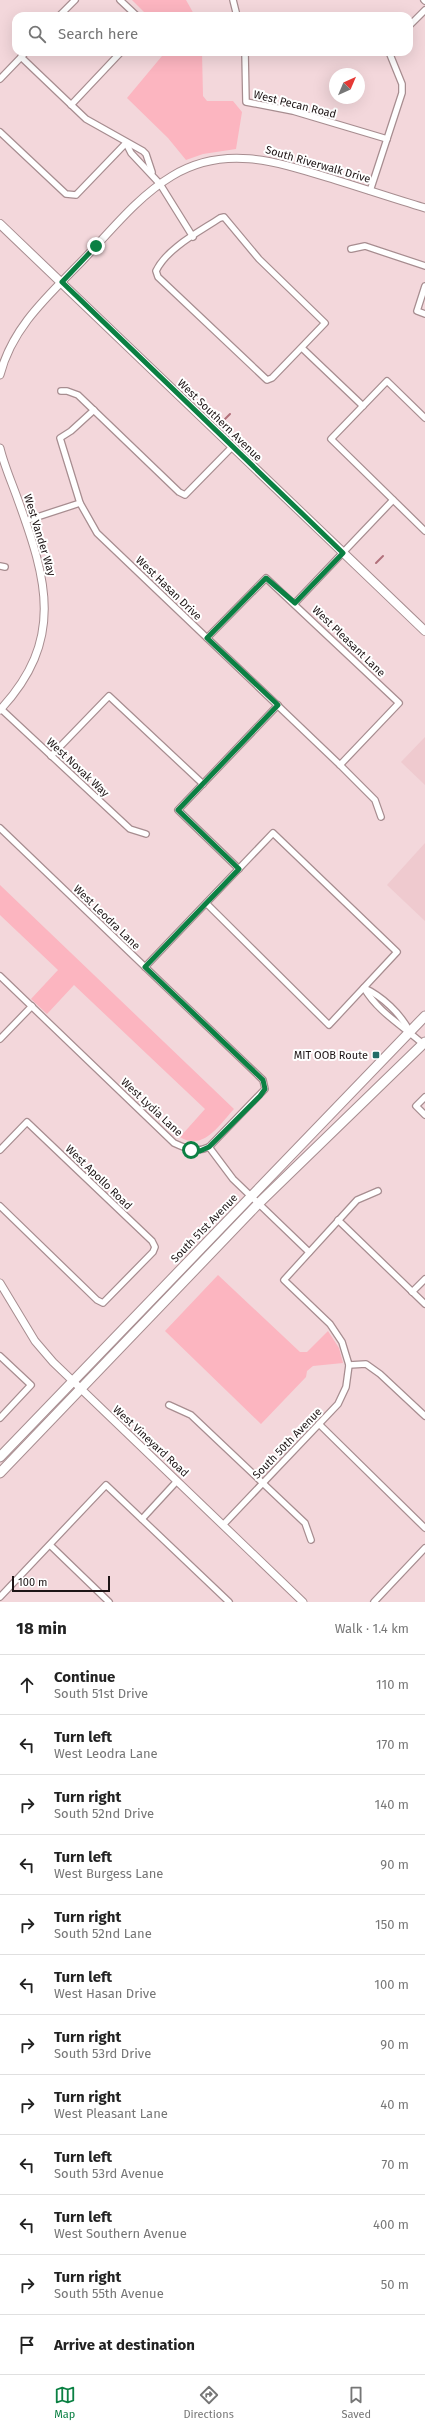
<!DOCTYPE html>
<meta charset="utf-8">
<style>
:root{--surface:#fff;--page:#f6f6f6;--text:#222;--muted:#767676;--line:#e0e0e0;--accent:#0b8043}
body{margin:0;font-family:"Fira Sans",sans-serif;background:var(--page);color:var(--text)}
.compass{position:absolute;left:329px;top:68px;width:36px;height:36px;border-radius:50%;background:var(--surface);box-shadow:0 4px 16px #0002;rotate:44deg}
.scale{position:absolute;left:12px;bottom:10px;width:98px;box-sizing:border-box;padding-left:4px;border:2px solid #1d1415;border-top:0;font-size:11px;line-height:14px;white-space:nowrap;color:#1d1415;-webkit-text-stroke:3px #fff;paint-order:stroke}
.stop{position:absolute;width:12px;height:12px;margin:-9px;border:3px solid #0b8043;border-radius:50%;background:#fff}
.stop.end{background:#0b8043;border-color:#fff;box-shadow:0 1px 4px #0008}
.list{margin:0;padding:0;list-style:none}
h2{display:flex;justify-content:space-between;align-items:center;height:52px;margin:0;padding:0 16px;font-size:17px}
h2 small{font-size:13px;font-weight:400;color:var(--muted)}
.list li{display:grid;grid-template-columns:26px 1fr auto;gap:12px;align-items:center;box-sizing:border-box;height:60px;padding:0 16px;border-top:1px solid var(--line)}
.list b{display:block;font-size:15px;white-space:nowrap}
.list p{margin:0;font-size:13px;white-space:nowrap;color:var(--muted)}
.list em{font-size:13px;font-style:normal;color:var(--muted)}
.icon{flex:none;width:22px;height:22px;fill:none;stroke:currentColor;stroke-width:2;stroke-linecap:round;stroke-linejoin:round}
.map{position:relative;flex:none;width:425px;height:1602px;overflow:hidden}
.search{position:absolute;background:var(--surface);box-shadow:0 4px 16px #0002;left:12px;right:12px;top:12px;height:44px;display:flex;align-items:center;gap:10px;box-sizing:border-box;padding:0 14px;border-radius:12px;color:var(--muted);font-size:15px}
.sheet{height:772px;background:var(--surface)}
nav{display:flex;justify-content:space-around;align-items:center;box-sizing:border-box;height:56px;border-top:1px solid var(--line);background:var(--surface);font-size:11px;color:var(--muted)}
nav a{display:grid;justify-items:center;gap:2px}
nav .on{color:var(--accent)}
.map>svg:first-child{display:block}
.built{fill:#efcacf}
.green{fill:#fcb5c0}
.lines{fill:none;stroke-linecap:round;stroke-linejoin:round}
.stream{stroke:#b1707a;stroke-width:2}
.minor-casing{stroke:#a78d90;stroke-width:8}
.tertiary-casing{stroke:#a78d90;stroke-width:9}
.secondary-casing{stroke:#a78d90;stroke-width:10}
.primary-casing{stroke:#a78d90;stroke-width:11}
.minor{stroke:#fff;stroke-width:5.5}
.tertiary{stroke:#fff;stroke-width:7}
.secondary{stroke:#fff;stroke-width:8}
.primary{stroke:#fff;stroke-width:9}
.route{stroke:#0b8043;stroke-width:5}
.poi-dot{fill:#226d68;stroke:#fff;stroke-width:1.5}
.labels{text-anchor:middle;stroke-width:4;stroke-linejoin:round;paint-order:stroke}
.street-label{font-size:11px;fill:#1d1415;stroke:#fff}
.poi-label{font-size:11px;fill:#1d1415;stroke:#fff;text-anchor:end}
</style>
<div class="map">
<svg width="425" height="1602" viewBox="0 0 425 1602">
<rect width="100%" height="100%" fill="#f3d7db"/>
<g class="built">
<path d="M425,737V785L401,762Z"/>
<path d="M425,843V921L387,885Z"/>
</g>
<g class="green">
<path d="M132,0H186L195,16H148Z"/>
<path d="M157,52H202L203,96L207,101H233L242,112L236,149L203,154L186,160L168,138L127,98L162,56Z"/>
<path d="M0,885L234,1109C220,1124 203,1152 180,1137L205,1109L74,985L47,1014L31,999L58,970L0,915Z"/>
<path d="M218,1275L300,1352H307L328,1331L339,1348L343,1363L313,1366L307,1371L306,1377L261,1424L165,1331Z"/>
</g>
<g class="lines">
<g class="stream">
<path d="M225,419L230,414"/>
<path d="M376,563L383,556"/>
</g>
<g class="minor-casing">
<g id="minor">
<path d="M120,0L137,16"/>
<path d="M233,0L237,16"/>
<path d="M424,0L425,1"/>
<path d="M59,16L75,0"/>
<path d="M409,26L425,10"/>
<path d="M245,52L246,102L293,111L387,139"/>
<path d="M21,57L86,119L143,151L146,154L152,172"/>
<path d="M0,79L26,52"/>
<path d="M71,105L121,52"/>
<path d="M0,132L66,194L76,195L126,143"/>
<path d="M126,143L131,153L160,184L193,237"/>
<path d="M370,191L402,93V84L389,52"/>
<path d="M224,217L259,259L325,323L272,378L267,380L158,277L156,271C167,248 199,232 220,218Z"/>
<path d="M351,249L365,246L425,266"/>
<path d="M425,286L417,311L425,314"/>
<path d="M302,348L363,406"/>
<path d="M61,391H67L78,395L179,492L185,495L232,447"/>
<path d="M94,410L71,431L60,438L80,503L97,533L340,765L375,800L381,817"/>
<path d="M425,418L387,381L331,439L425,531"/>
<path d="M25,521L80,503"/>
<path d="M0,566L5,567"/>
<path d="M295,603L393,500"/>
<path d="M207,638L266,578L399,703L340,765"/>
<path d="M0,708L130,829L146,834"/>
<path d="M51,756L109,696L203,784"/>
<path d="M0,828L263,1080L265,1089L209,1147C196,1153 187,1149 174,1143L0,976"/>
<path d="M239,869L178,810L278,705"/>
<path d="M145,967L273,833L397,952L329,1025L206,903"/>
<path d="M364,988C378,1012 403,1026 423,1044"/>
<path d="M364,988C382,996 401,1014 410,1032"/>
<path d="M0,1039L32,1006"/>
<path d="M425,1097L416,1106L425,1115"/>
<path d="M209,1147L233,1179L309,1252"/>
<path d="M0,1150L27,1122L152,1241L155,1247L153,1252L103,1303L97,1300L0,1206"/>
<path d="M378,1191L357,1200L284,1280L330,1324L342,1342L349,1365L366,1364L380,1374L425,1416"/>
<path d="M338,1220L425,1304"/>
<path d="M412,1292L425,1279"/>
<path d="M0,1356L31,1385L0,1418"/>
<path d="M169,1405L191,1415L305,1523L311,1540"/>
<path d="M319,1424L425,1528"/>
<path d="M142,1519L177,1481"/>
<path d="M223,1525L338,1404L346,1387L349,1365"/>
<path d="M50,1545L109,1602"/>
<path d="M0,1597L106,1485L229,1602"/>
<path d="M374,1602L425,1548"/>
</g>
</g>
<g class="tertiary-casing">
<g id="tertiary">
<path d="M0,375C12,327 49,295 82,261C110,232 137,197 172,176C226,143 281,163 336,180C365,189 395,199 425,208"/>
<path d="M0,448C4,465 12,483 18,500C47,580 65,640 0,710"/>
<path d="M0,1283L35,1341L53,1362L303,1602"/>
</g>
</g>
<g class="secondary-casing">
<path id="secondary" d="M0,224L425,631"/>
</g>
<g class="primary-casing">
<g id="primary">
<path d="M0,1457L425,1016"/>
<path d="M0,1473L258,1204L425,1042"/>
</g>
</g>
<use href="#minor" class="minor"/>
<use href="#tertiary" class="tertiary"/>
<use href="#secondary" class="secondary"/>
<use href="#primary" class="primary"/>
</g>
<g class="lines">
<path class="route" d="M96,246L62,282L343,553L295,603L266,578L207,638L278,705L178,810L239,869L145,967L263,1080L265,1089L260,1096L209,1147L200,1151L191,1150"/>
</g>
<rect class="poi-dot" x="372" y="1051" width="8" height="8" rx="2"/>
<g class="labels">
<g class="street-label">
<text transform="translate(295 104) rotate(14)" y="4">West Pecan Road</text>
<text transform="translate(318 164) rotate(16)" y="4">South Riverwalk Drive</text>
<text transform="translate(220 420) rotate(44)" y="4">West Southern Avenue</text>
<text transform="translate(40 535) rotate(73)" y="4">West Vander Way</text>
<text transform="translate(169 588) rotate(44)" y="4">West Hasan Drive</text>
<text transform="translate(349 641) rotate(44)" y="4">West Pleasant Lane</text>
<text transform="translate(78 767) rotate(43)" y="4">West Novak Way</text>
<text transform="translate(107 917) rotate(44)" y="4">West Leodra Lane</text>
<text transform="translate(152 1107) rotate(43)" y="4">West Lydia Lane</text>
<text transform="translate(99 1177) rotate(44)" y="4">West Apollo Road</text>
<text transform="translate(204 1228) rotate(-46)" y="4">South 51st Avenue</text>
<text transform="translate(151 1441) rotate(43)" y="4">West Vineyard Road</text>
<text transform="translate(287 1443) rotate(-46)" y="4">South 50th Avenue</text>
</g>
<g class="poi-label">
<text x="368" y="1059">MIT OOB Route</text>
</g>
</g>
</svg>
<svg class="compass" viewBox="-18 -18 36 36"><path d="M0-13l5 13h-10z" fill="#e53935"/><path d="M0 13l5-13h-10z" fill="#767676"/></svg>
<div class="scale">100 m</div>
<div class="stop" style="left:191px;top:1150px"></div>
<div class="stop end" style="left:96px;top:246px"></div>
<div class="search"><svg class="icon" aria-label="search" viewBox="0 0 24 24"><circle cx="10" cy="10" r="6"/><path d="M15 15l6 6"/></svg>Search here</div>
</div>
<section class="sheet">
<h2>18 min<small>Walk · 1.4 km</small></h2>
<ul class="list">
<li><svg class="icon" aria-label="ahead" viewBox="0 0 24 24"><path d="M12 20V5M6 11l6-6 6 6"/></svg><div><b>Continue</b><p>South 51st Drive</p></div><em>110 m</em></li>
<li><svg class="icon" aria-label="left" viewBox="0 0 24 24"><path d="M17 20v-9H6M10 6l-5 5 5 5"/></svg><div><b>Turn left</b><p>West Leodra Lane</p></div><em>170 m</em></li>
<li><svg class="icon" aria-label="right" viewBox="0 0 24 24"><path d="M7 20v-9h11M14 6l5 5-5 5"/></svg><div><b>Turn right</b><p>South 52nd Drive</p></div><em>140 m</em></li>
<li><svg class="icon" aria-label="left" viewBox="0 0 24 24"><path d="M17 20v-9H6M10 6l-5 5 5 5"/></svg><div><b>Turn left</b><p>West Burgess Lane</p></div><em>90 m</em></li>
<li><svg class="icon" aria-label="right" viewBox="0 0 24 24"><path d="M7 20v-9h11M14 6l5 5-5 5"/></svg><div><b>Turn right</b><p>South 52nd Lane</p></div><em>150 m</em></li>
<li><svg class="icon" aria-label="left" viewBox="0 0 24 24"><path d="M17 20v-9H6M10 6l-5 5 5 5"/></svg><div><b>Turn left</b><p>West Hasan Drive</p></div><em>100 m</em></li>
<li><svg class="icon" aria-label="right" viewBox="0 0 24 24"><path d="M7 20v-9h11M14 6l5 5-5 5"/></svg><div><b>Turn right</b><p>South 53rd Drive</p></div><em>90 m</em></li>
<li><svg class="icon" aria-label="right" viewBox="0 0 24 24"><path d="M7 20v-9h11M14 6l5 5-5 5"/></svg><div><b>Turn right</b><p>West Pleasant Lane</p></div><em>40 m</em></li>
<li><svg class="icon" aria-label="left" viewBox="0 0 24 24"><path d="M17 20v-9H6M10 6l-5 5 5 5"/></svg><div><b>Turn left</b><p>South 53rd Avenue</p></div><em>70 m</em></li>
<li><svg class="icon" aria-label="left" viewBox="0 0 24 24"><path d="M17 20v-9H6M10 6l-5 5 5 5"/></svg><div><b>Turn left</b><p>West Southern Avenue</p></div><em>400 m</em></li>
<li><svg class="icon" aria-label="right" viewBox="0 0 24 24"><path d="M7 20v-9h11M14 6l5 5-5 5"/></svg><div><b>Turn right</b><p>South 55th Avenue</p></div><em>50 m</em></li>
<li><svg class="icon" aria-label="arrive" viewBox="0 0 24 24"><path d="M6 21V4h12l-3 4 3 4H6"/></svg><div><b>Arrive at destination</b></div></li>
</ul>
</section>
<nav>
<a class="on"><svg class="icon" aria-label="map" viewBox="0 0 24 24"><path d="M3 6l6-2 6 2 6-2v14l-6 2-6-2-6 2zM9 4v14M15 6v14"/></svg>Map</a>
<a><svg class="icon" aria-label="directions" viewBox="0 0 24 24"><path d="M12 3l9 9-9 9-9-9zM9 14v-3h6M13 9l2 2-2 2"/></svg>Directions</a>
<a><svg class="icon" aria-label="saved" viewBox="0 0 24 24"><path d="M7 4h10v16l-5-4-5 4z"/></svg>Saved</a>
</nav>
